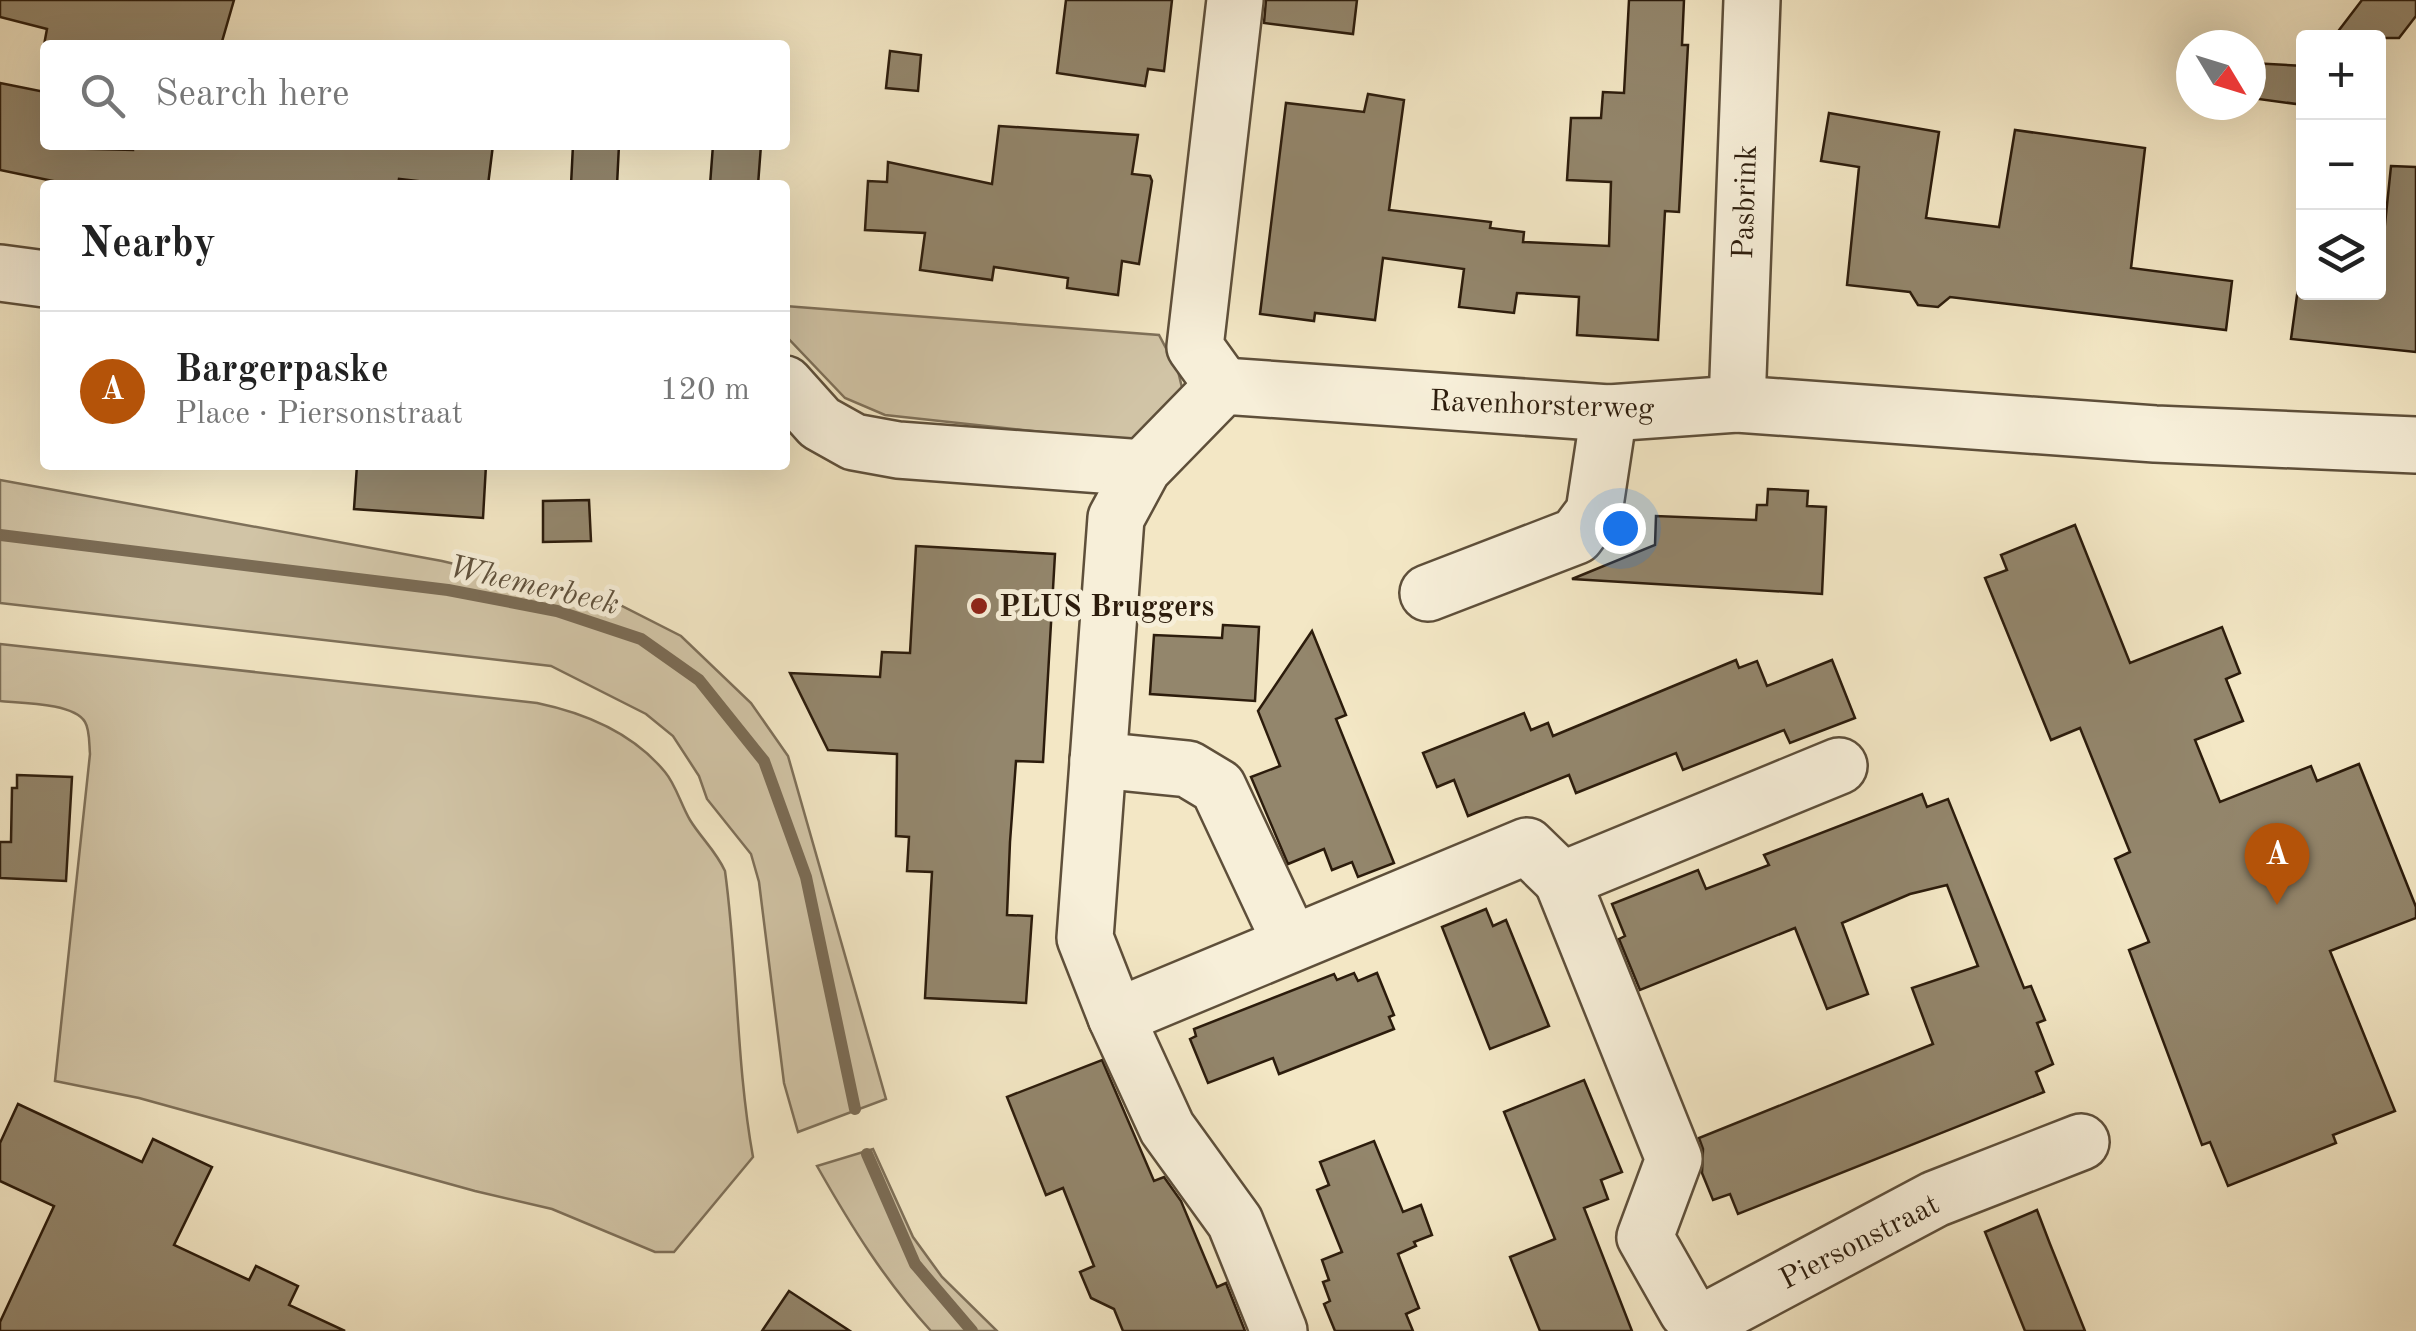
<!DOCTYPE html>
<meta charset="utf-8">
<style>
:root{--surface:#fff;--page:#f6f6f6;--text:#222;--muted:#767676;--line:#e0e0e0;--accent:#b45309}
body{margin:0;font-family:"Old Standard TT",serif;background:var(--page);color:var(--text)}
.controls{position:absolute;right:30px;top:30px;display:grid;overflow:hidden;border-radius:10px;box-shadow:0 10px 40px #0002}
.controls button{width:90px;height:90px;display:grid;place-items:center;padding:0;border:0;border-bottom:2px solid var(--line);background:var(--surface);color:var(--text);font:50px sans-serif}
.compass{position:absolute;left:2176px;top:30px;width:90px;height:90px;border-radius:50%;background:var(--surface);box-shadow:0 10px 40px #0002;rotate:128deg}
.you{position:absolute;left:1620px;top:528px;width:35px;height:35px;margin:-25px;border:8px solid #fff;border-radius:50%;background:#1a73e8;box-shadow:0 0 0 15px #1a73e833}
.badge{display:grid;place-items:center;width:65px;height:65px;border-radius:50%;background:var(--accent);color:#fff;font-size:32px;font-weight:700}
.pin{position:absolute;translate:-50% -82px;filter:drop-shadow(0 2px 5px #0008)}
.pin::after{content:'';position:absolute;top:52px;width:35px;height:30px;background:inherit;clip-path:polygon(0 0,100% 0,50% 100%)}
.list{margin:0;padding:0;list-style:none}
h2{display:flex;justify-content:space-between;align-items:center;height:130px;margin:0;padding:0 40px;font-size:42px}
h2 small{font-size:32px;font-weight:400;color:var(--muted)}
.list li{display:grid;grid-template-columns:65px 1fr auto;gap:30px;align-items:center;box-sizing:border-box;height:160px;padding:0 40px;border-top:2px solid var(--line)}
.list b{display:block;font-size:38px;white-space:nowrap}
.list p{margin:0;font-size:32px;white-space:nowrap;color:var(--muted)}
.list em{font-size:32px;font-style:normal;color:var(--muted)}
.icon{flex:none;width:55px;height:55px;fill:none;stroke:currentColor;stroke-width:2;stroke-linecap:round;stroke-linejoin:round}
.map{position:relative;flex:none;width:2416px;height:1331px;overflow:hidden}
.search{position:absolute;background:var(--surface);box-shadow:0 10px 40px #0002;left:40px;top:40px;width:750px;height:110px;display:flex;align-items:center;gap:25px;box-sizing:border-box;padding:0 35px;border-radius:10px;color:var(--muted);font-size:38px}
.panel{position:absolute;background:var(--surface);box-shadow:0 10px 40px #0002;left:40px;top:180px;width:750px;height:290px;border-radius:10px}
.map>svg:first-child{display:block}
.green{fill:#d1c4a6;stroke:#7e7059;stroke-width:2.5}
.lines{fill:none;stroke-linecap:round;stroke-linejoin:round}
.stream{stroke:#7b6c55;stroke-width:12}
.building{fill:#93866c;stroke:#2c1c0c;stroke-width:2.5}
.minor-casing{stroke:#5e4f3a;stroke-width:60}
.minor{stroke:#f7efd9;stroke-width:55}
.poi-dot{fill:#8f2418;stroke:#f7efd9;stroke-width:4}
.labels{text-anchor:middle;stroke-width:10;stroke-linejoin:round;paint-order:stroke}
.street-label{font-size:30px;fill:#2c1c0c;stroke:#f7efd9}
.poi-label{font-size:30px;font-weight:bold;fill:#2c1c0c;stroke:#f7efd9;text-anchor:start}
.water-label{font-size:32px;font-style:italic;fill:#60523d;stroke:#f7efd9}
</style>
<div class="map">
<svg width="2416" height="1331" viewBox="0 0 2416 1331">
<rect width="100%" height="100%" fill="#f3e7c5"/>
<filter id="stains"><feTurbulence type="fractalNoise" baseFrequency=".002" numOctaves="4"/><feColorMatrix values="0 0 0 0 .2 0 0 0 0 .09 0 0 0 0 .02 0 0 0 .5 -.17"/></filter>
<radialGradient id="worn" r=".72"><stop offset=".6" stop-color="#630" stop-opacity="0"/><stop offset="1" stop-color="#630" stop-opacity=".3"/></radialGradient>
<g class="green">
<path d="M785,306L1159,335L1178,371L1184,396L1134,442L885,415L845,398L785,335Z"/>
<path d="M0,480L442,561L614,602L681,636L751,703L788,756L886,1099L798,1132L784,1083L759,882L751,854L707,799L699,776L673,736L646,714L551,666L0,603Z"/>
<path d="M0,644L537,703C585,713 633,733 665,772C676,785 681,805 690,820C701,838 716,851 725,871C738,966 736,1063 753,1157L674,1252H655L552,1209L475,1191L139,1098L55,1081L90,754C89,744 90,730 85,722C74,703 21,703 0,701Z"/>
<path d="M873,1149L913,1237L942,1277L997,1331H931C885,1281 851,1226 817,1166Z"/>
</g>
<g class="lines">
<g class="stream">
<path d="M0,535L448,590L557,611L641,639L699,680L764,761L806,877L855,1109"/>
<path d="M867,1154L915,1264L972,1331"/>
</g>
</g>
<g class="building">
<path d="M0,0H234L221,45H44L47,29L0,17Z"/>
<path d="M1066,0H1172L1164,71L1148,69L1145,86L1057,73Z"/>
<path d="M1266,0H1357L1353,34L1264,23Z"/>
<path d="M1629,0H1684L1682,45H1688L1679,212L1665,211L1658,340L1577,335L1579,297L1517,293L1514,313L1459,307L1464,269L1383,258L1375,320L1315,313L1314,321L1260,314L1286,103L1364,112L1368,94L1404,100L1389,210L1491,222L1490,228L1524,232L1523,242L1609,246L1611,182L1567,180L1571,118H1601L1603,92L1624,93Z"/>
<path d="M2362,0H2416V16L2399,38H2333Z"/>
<path d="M890,51L921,55L918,91L886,88Z"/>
<path d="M2251,63L2304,66V105L2251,98Z"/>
<path d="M0,83L45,92V145H57V148L133,150V145L181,148L182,145H493L488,185H452L399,179L398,185H72L0,170Z"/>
<path d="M1829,113L1939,132L1926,218L1999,227L2015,130L2145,148L2131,268L2232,281L2226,330L1950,297L1938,307L1918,305L1910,292L1847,285L1859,167L1821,161Z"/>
<path d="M999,126L1138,135L1132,174L1150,176L1152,181L1139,264L1122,261L1118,295L1067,288L1068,278L994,267L992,280L920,270L925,233L865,230L868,181L887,182L888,162L992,184Z"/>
<path d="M573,145H619L617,185H571Z"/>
<path d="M713,145H761L758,185H710Z"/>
<path d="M2391,166L2416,167V352L2291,339L2298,288L2304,289V292H2378Z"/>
<path d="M357,465H486L483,518L354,509Z"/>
<path d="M1768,489L1808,491L1807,506L1826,507L1822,594L1572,579L1655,545L1656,516L1756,520L1757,505H1767Z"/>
<path d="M589,500L591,541L543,542V501Z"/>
<path d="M2075,525L2130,663L2222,627L2240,673L2226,679L2243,721L2195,740L2220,802L2311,766L2317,781L2359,764L2416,907V918L2330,951L2395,1111L2333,1135L2336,1143L2228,1186L2210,1142L2202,1145L2129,950L2149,942L2115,859L2130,852L2080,728L2051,740L1985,578L2007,570L2001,555Z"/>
<path d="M916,546L1055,554L1043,762L1016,761L1010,842L1007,915L1032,916L1026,1003L925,998L932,872L907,871L909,837L896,836L897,754L828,750L790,673L880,677L882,652L910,653Z"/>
<path d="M1223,625L1259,627L1255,701L1150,694L1154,635L1222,638Z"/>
<path d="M1312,631L1346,715L1336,719L1394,863L1358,877L1352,862L1332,870L1324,849L1288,864L1251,777L1280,766L1258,711Z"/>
<path d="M1736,660L1739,668L1757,661L1767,686L1832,660L1855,718L1790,743L1784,730L1683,770L1676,753L1576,793L1569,775L1468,816L1454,780L1437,787L1423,753L1524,713L1531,730L1548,723L1553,736Z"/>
<path d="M17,775L72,777L66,881L0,878V842H11L12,788H17Z"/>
<path d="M1922,794L1927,807L1948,799L2024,988L2031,986L2045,1020L2037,1023L2053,1064L2036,1072L2044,1092L1738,1214L1730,1194L1713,1200L1702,1173L1703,1149L1699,1138L1933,1044L1912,988L1978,966L1947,885L1910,894L1842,923L1868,994L1827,1009L1795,928L1640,990L1619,939L1625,936L1612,904L1698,870L1706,889L1769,865L1764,855Z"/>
<path d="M1486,909L1493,926L1506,920L1549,1026L1490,1049L1442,927Z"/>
<path d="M1354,973L1358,981L1377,973L1394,1015L1389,1017L1394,1029L1279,1074L1273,1058L1208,1083L1190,1039L1196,1036L1194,1029L1334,974L1337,980Z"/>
<path d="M1102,1060L1154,1181L1164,1177L1181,1201L1217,1287L1226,1283L1245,1331H1123L1114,1309L1091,1298L1080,1272L1094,1266L1063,1188L1046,1195L1007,1097Z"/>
<path d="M1584,1080L1622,1172L1601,1180L1608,1199L1584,1208L1632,1331H1540L1510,1257L1555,1239L1504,1112Z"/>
<path d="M18,1104L142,1162L153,1139L212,1167L174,1245L249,1280L256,1266L298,1286L289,1305L345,1331H0V1322L54,1206L0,1181V1143Z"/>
<path d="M1374,1141L1403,1212L1421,1205L1432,1235L1414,1242L1416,1246L1398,1254L1419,1308L1406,1314L1413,1331H1335L1324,1304L1330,1301L1323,1282L1329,1280L1322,1260L1342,1252L1317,1190L1329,1185L1320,1162Z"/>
<path d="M2037,1210L2050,1244L2085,1331H2025L1985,1232Z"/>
<path d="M789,1291L850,1331H762Z"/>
</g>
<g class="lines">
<g class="minor-casing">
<g id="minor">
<path d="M0,273L45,279"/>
<path d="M785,384L820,423L854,442L898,450L1143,468"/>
<path d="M1223,386L1195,347L1235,0"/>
<path d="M1737,404L1752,0"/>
<path d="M1428,593L1576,536L1594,512L1609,413"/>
<path d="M1098,760L1188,769L1218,787L1291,943"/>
<path d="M1562,880L1674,1159L1645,1237L1687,1311L1704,1322L1935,1199L2081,1142"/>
<path d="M1116,1017L1085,938L1116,518L1143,468L1223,386L1609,413L1737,404L2155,434L2416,445"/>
<path d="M1279,1331L1235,1222L1167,1128L1116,1017L1527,846L1562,880L1839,766"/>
</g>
</g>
<use href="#minor" class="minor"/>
</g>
<circle class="poi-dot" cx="979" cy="606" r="10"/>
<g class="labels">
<g class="street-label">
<text transform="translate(1744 202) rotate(-88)" y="10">Pasbrink</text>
<text transform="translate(1542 404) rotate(2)" y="10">Ravenhorsterweg</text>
<text transform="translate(1859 1241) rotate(-27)" y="10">Piersonstraat</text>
</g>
<g class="poi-label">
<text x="999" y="616">PLUS Bruggers</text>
</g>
<g class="water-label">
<text transform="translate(534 584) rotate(13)" y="11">Whemerbeek</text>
</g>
</g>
<rect width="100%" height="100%" filter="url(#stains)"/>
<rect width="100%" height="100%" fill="url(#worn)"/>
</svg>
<div class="controls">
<button>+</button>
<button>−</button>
<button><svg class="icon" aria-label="layers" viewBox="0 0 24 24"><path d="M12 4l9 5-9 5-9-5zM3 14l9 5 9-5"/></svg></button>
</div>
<svg class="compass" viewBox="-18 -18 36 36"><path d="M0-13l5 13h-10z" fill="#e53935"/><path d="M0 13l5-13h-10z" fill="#767676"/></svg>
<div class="you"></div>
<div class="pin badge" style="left:2277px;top:905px">A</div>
<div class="search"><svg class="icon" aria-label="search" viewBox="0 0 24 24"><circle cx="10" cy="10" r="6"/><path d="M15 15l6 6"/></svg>Search here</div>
<section class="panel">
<h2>Nearby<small></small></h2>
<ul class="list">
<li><span class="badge">A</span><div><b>Bargerpaske</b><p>Place · Piersonstraat</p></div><em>120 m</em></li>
</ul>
</section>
</div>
